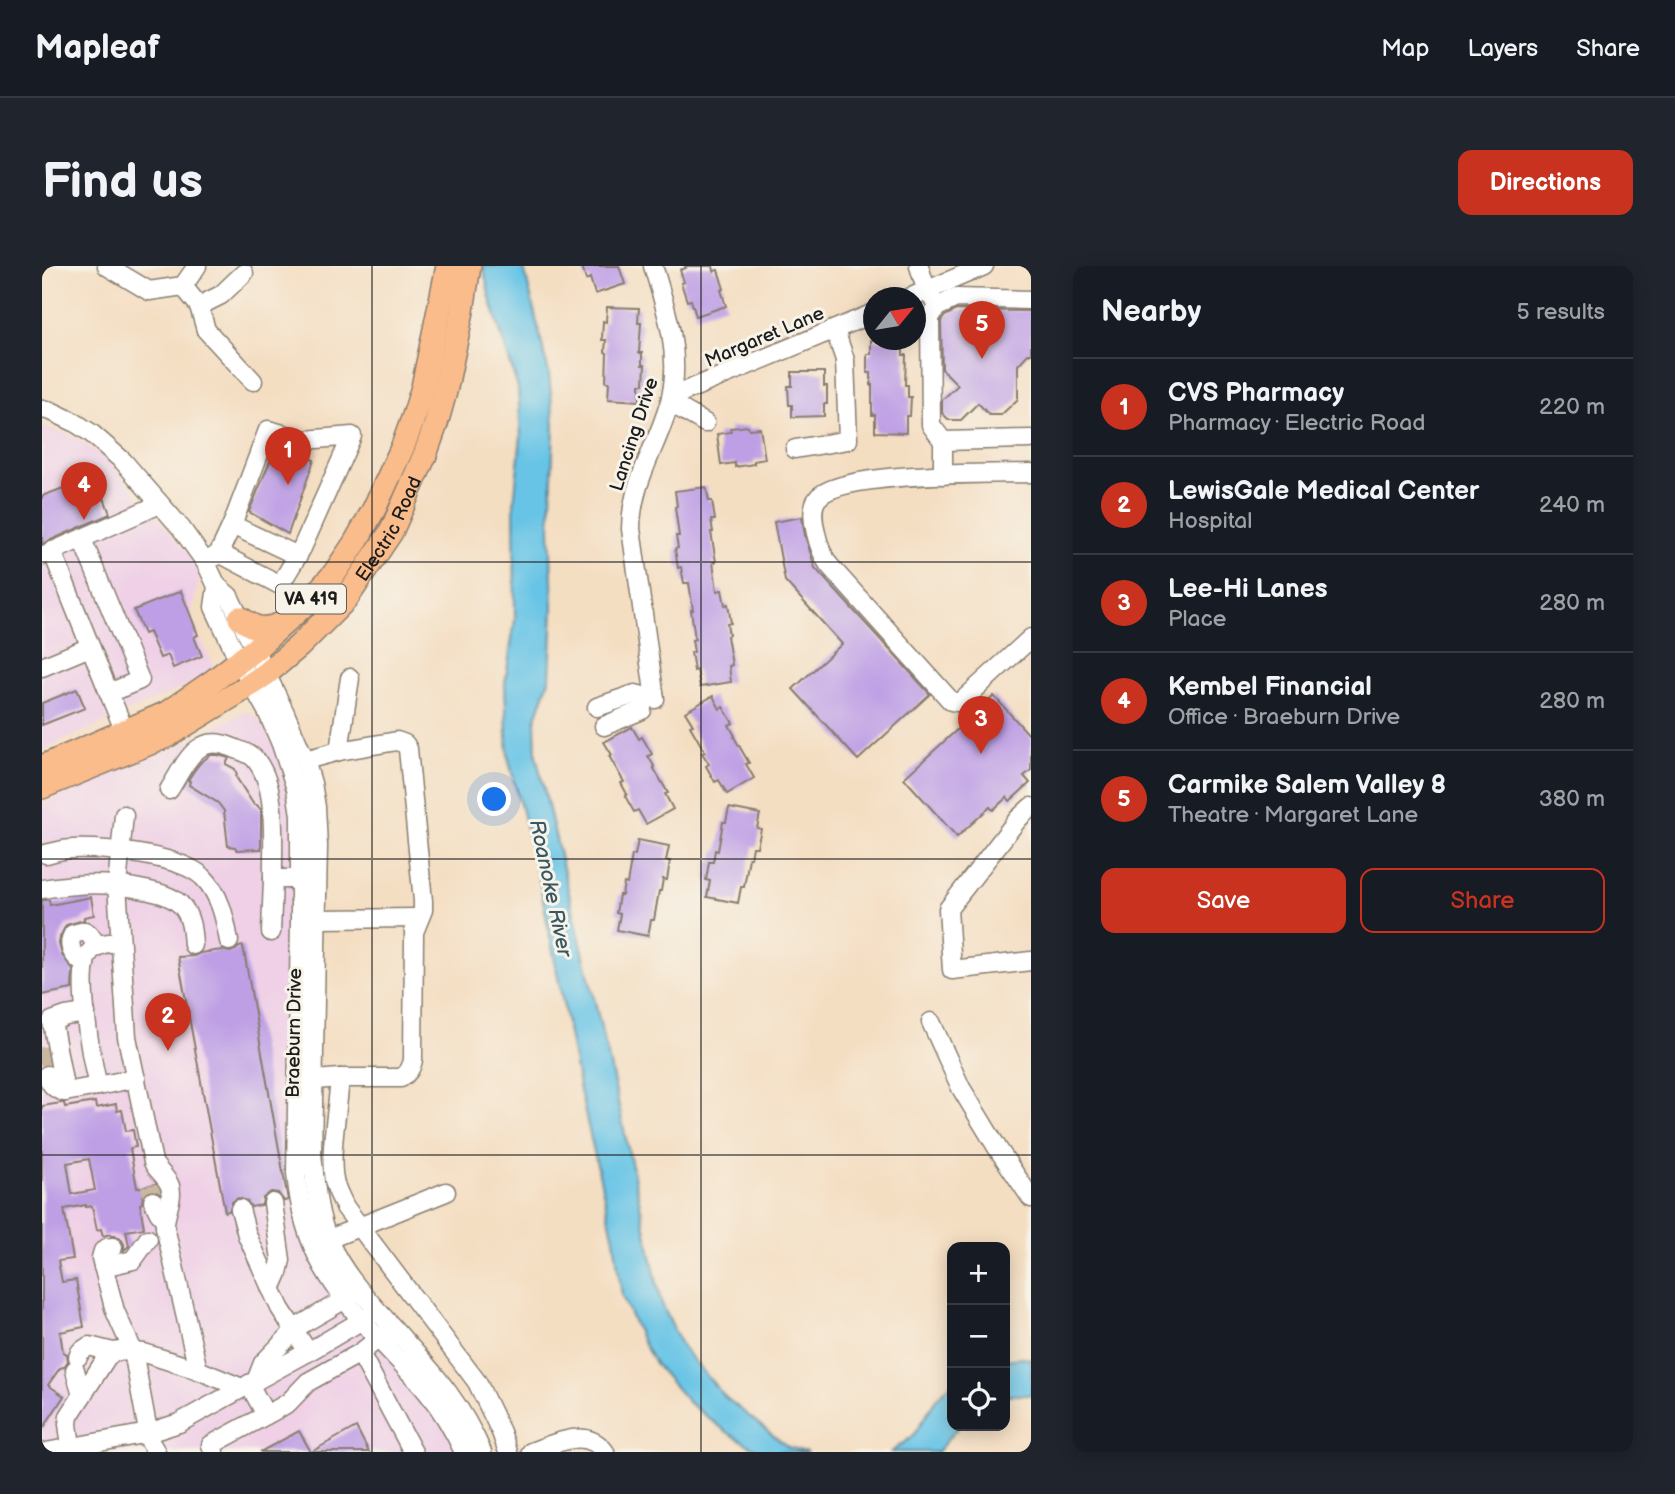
<!DOCTYPE html>
<meta charset="utf-8">
<style>
:root{--surface:#171b24;--page:#20242c;--text:#f1f3f6;--muted:#9ea1a6;--line:#363941;--accent:#c8321e}
body{margin:0;font-family:"Balsamiq Sans",sans-serif;background:var(--page);color:var(--text)}
.controls{position:absolute;right:21px;bottom:21px;display:grid;overflow:hidden;border-radius:14px;box-shadow:0 4px 18px #0003}
.controls button{width:63px;height:63px;display:grid;place-items:center;padding:0;border:0;border-bottom:2px solid var(--line);background:var(--surface);color:var(--text);font:35px sans-serif}
.compass{position:absolute;left:821px;top:21px;width:63px;height:63px;border-radius:50%;background:var(--surface);box-shadow:0 4px 18px #0003;rotate:60deg}
.you{position:absolute;left:453px;top:534px;width:24px;height:24px;margin:-18px;border:5px solid #fff;border-radius:50%;background:#1a73e8;box-shadow:0 0 0 10px #1a73e833}
.badge{display:grid;place-items:center;width:46px;height:46px;border-radius:50%;background:var(--accent);color:#fff;font-size:23px;font-weight:700}
.pin{position:absolute;translate:-50% -58px;filter:drop-shadow(0 2px 4px #0008)}
.pin::after{content:'';position:absolute;top:37px;width:24px;height:21px;background:inherit;clip-path:polygon(0 0,100% 0,50% 100%)}
.list{margin:0;padding:0;list-style:none}
h2{display:flex;justify-content:space-between;align-items:center;height:91px;margin:0;padding:0 28px;font-size:30px}
h2 small{font-size:23px;font-weight:400;color:var(--muted)}
.list li{display:grid;grid-template-columns:46px 1fr auto;gap:21px;align-items:center;box-sizing:border-box;height:98px;padding:0 28px;border-top:2px solid var(--line)}
.list b{display:block;font-size:26px;white-space:nowrap}
.list p{margin:0;font-size:23px;white-space:nowrap;color:var(--muted)}
.list em{font-size:23px;font-style:normal;color:var(--muted)}
.actions{display:flex;gap:14px;padding:21px 28px}
.actions a{flex:1;padding:16px 0;border:2px solid var(--accent);border-radius:14px;text-align:center;font-size:24px;color:var(--accent)}
.actions .main{background:var(--accent);color:#fff}
.icon{flex:none;width:38px;height:38px;fill:none;stroke:currentColor;stroke-width:2;stroke-linecap:round;stroke-linejoin:round}
.map{position:relative;flex:none;width:989px;height:1186px;overflow:hidden;border-radius:14px}
header{display:flex;align-items:center;gap:42px;box-sizing:border-box;height:98px;padding:0 35px;background:var(--surface);border-bottom:2px solid var(--line)}
header strong{font-size:33px}
nav{display:flex;gap:38px;margin-inline-start:auto;font-size:24px}
.intro{display:flex;align-items:center;justify-content:space-between;box-sizing:border-box;height:168px;padding:0 42px}
h1{margin:0;font-size:49px}
.button{padding:18px 32px;border-radius:14px;background:var(--accent);color:#fff;font-size:24px;font-weight:700}
main{display:flex;gap:42px;padding:0 42px}
aside{flex:1;background:var(--surface);border-radius:14px;box-shadow:0 4px 18px #0003}
.map>svg:first-child{display:block}
.built{fill:#efd0e6}
.water{fill:#68c4e6;stroke:#427081;stroke-width:2}
.building{fill:#be9fe5;fill-rule:evenodd}
.lines{fill:none;stroke-linecap:round;stroke-linejoin:round}
.minor-tunnel{stroke:#c9b7a1;stroke-width:18;stroke-dasharray:18 9;stroke-linecap:butt}
.minor-casing{stroke:#887d6f;stroke-width:21}
.major-casing{stroke:#887d6f;stroke-width:26}
.minor{stroke:#fff;stroke-width:18}
.major{stroke:#fabc8b;stroke-width:23}
.grid{fill:none;stroke:#1c1c1c;stroke-width:2;stroke-opacity:0.55}
.labels{text-anchor:middle;stroke-width:6;stroke-linejoin:round;paint-order:stroke}
.shield{fill:#f7f3e8;stroke:#5e5c59;stroke-width:2}
.shield-label{font-size:18px;font-weight:bold;fill:#1c1c1c}
.street-label{font-size:19px;fill:#1c1c1c;stroke:#f7f3e8}
.water-label{font-size:21px;font-style:italic;fill:#375763;stroke:#f7f3e8}
</style>
<header>
<strong>Mapleaf</strong>
<nav><a>Map</a><a>Layers</a><a>Share</a></nav>
</header>
<div class="intro"><h1>Find us</h1><a class="button">Directions</a></div>
<main>
<div class="map">
<svg width="989" height="1186" viewBox="0 0 989 1186">
<rect width="100%" height="100%" fill="#f7f3e8"/>
<filter id="ink" filterUnits="userSpaceOnUse"><feTurbulence type="fractalNoise" baseFrequency=".0143" numOctaves="2"/><feDisplacementMap in="SourceGraphic" scale="14" xChannelSelector="R" yChannelSelector="G"/><feConvolveMatrix kernelMatrix="1 2 1 2 8 2 1 2 1" color-interpolation-filters="sRGB"/></filter>
<filter id="wash" filterUnits="userSpaceOnUse"><feTurbulence type="fractalNoise" baseFrequency=".00686" numOctaves="4" result="noise"/><feDisplacementMap in="SourceGraphic" scale="28" xChannelSelector="R" yChannelSelector="G"/><feGaussianBlur stdDeviation="1.57" result="paint"/><feColorMatrix in="noise" values="0 0 0 0 0 0 0 0 0 0 0 0 0 0 0 0 0 1.4 0 .05"/><feComposite in="paint" operator="in"/></filter>
<g filter="url(#wash)">
<rect width="100%" height="100%" fill="#f4dec2"/>
<g class="built">
<path d="M0,160L27,169L61,189L160,303L148,353L175,406L0,484Z"/>
<path d="M205,445L222,456L238,495L251,555V932L286,1020L391,1139L418,1186H0V538L132,482Z"/>
</g>
<g class="water">
<path d="M441,0H478L483,6L507,108L512,160L508,263L511,341L508,411L493,455L494,489L569,803L619,1036L640,1081L683,1131L746,1181L766,1186H719L685,1166L647,1137L614,1099L600,1075L580,1030L572,973L538,825L497,613L466,491L463,417L473,354L472,237L479,170L476,122L448,32Z"/>
<path d="M980,1092L989,1093V1129H963V1094Z"/>
<path d="M910,1117V1160H917L895,1186H849L871,1170L895,1132Z"/>
</g>
<g id="blocks">
<g class="building">
<path d="M540,0H577L583,18L553,28L548,12L544,14Z"/>
<path d="M643,0H671L672,5L676,4L682,23L679,24L684,40L654,50L649,34L645,35L639,17L642,16L638,4L644,2Z"/>
<path d="M565,41L597,42L596,57H599L597,87H600V99H603L602,118H598V135L566,133L567,116H564L565,87L563,86L564,74H560L561,55L564,56Z"/>
<path d="M914,44L989,45V88H986L976,99V133L959,149H947L936,137L919,154H907L900,147V134L916,119L900,103L899,55L903,50Z"/>
<path d="M829,74H861V89H864L863,119H866V131H869L868,150H864V167L833,166V149H830V119H829V107H825V88H829Z"/>
<path d="M750,106H782V120H785V138H782V150L750,151V139H747L746,120H750Z"/>
<path d="M706,160L707,163L718,162L723,193L712,195V198L693,201V197L679,199L675,168L689,166L688,162Z"/>
<path d="M235,178L272,194L246,268L207,246Z"/>
<path d="M54,210L68,248L0,278V230Z"/>
<path d="M664,221L667,235H670L673,254H669L671,266H669L674,296H671L675,325L680,324L683,339L686,338L689,357L685,358L687,369L685,370L690,399L687,400L689,416L658,421L655,404L652,405L649,386H652L650,374L653,373L649,344H651L647,317H642L639,301L636,302L633,283L636,282L634,270H637L633,241L635,240L633,225Z"/>
<path d="M760,251L763,269L773,302L888,428L816,494L751,423L800,378L743,315L732,256Z"/>
<path d="M139,325L156,369L152,371L160,390L131,402L126,389L118,392L107,366L102,368L92,344Z"/>
<path d="M35,423L43,442L0,459V437Z"/>
<path d="M671,430L678,443L681,441L691,457L687,459L693,470L692,471L707,497L704,498L712,512L685,528L677,514L673,516L664,500L667,498L660,487L663,486L648,460L651,459L643,446Z"/>
<path d="M952,430L989,471V504L982,510L988,517L968,535L965,531L951,544L948,541L915,571L862,512Z"/>
<path d="M590,461L597,473L600,471L610,488L606,490L612,500L611,501L626,527L623,528L631,543L604,558L596,544L592,546L583,530L585,528L579,517L582,516L567,490L570,489L562,476Z"/>
<path d="M169,489H176L187,492L184,498L193,503L195,509L194,511L212,539H215L219,544V583L195,584L193,581L186,580L182,545L176,537L147,519L148,515L146,514L154,502L159,496Z"/>
<path d="M687,542L718,548L715,562L719,563L715,581H711L709,592H707L702,621H699L696,637L665,631L668,615L664,614L667,596H671L673,584L676,585L681,556H684Z"/>
<path d="M596,574L627,580L624,595H628L625,614L621,613L619,625H617L612,654H609L606,670L575,664L578,648L574,647L577,629H580L582,617L585,618L590,589H593Z"/>
<path d="M49,631L52,649L42,651V654L24,659L18,671L17,678L20,689L31,704L30,723L0,729V634H7L8,639Z"/>
<path d="M201,680L246,934L242,935L236,927L229,926L221,932L220,939L209,941L205,935L196,932L190,936L187,945L183,946L136,691L152,690L158,687L180,684L188,686L194,684L197,681Z"/>
<path d="M53,836L54,842L74,838L75,845L80,844L84,865L91,864L94,881L88,882L95,922L114,918L117,925L112,924L107,925L101,929L100,937L98,938L102,962L84,965L87,980L82,984V978L79,973L74,970H69V968L61,970L59,963L55,964L50,940L44,941V939L22,943L31,993L16,995L20,1016L34,1014L42,1061L18,1066L21,1086L25,1088L26,1095L22,1101L18,1102L6,1119L22,1130L0,1164V840L19,837H22L23,841ZM47,893L53,924L30,928L25,897Z"/>
<path d="M314,1161L327,1186H218L257,1165L269,1186Z"/>
</g>
</g>
</g>
<g filter="url(#ink)">
<use href="#blocks" fill-opacity="0" stroke="#887d6f" stroke-width="2"/>
<g class="lines">
<g class="minor-tunnel">
<path d="M228,190L230,183"/>
<path d="M0,781L5,809"/>
<path d="M108,919L111,935"/>
</g>
<g class="minor-casing">
<g id="minor">
<path d="M65,0L107,25L141,20L155,0"/>
<path d="M877,0L883,20L890,32"/>
<path d="M141,20L157,40L164,64L211,115"/>
<path d="M867,32L942,0"/>
<path d="M989,34L914,32L895,41L888,52L889,159L901,175L989,173"/>
<path d="M157,40L179,29L202,7"/>
<path d="M0,143L9,145L32,156L49,167L81,195L139,262L164,297L175,320L187,330L243,447L263,494L270,517L274,541L276,580L270,887C273,917 275,948 287,976C304,1014 334,1042 361,1073C395,1110 420,1140 440,1186"/>
<path d="M663,157L639,143L629,131L832,47"/>
<path d="M753,183L806,174L803,94L793,64"/>
<path d="M989,207C950,208 798,205 776,232C764,246 778,286 787,299L909,435L914,436H919L989,372"/>
<path d="M901,209V175"/>
<path d="M190,259L256,290"/>
<path d="M10,285L67,427L98,414L40,273"/>
<path d="M0,290L118,238"/>
<path d="M164,297L177,287L238,319L260,282L310,170L263,174L226,164L190,259L177,287"/>
<path d="M175,320L172,341L197,395L225,445L239,478L254,523L258,549V653L254,907C257,940 264,970 280,999C307,1048 350,1084 386,1127C401,1145 412,1165 422,1186"/>
<path d="M0,401L48,381"/>
<path d="M67,427L83,466"/>
<path d="M555,441L593,428L613,433L589,263C589,214 618,177 629,131C639,86 624,43 611,0"/>
<path d="M562,460L600,444V430"/>
<path d="M297,485L308,412"/>
<path d="M127,524C143,499 154,466 189,481C196,484 208,487 213,493C237,521 230,578 231,613"/>
<path d="M989,541L976,553L906,643L910,704L989,695"/>
<path d="M82,549L75,619L85,771L111,896C115,905 124,910 128,920C132,934 122,948 123,961L156,1104"/>
<path d="M4,588C12,586 22,583 30,583C62,582 138,589 161,611C178,628 183,652 187,675"/>
<path d="M0,623C38,617 65,616 103,624C116,627 128,629 138,638C149,649 150,664 151,679"/>
<path d="M275,653L377,652"/>
<path d="M229,666L231,613H268"/>
<path d="M78,676C68,677 55,677 48,686C32,703 50,796 56,820L94,812"/>
<path d="M43,699C32,691 24,681 31,668L43,665L47,668L56,680"/>
<path d="M44,747L24,750L10,755L23,826L56,820"/>
<path d="M889,756L919,822L956,883L989,932"/>
<path d="M5,809C8,819 13,824 23,826"/>
<path d="M298,812C296,842 287,887 292,914C294,924 299,932 303,941L435,1116L459,1166L466,1186"/>
<path d="M261,815L298,812H359C366,807 369,803 371,794L372,666L381,644V635L366,483L363,478L355,475L297,485L263,494"/>
<path d="M111,935L117,947L123,954"/>
<path d="M198,943L205,969L238,1042L266,1086"/>
<path d="M277,977L404,926"/>
<path d="M71,981L65,982L61,985L59,992L73,1045L91,1085L108,1176L114,1186"/>
<path d="M61,1001L91,994L106,973"/>
<path d="M229,1023L236,1007L239,994L231,937"/>
<path d="M318,1087L371,1186"/>
<path d="M36,1091L38,1086L47,1080L71,1086"/>
<path d="M33,1104L40,1130"/>
<path d="M214,1115L221,1097L257,1060L312,1028"/>
<path d="M207,1118L224,1149"/>
<path d="M29,1181L26,1158L27,1150L65,1091L71,1086L79,1085L102,1087L156,1104L200,1122"/>
<path d="M4,1186L106,1167L137,1157L266,1086L329,1049"/>
<path d="M172,1186L169,1179L239,1141L247,1136L266,1116L318,1087L345,1066"/>
<path d="M489,1186C514,1177 545,1161 563,1186"/>
</g>
</g>
<g class="major-casing">
<g id="major">
<path d="M198,352C214,364 221,365 240,358"/>
<path d="M0,501L125,447L170,416L213,383L271,331L292,308L313,277L332,243L361,180L373,147L381,121L406,0"/>
<path id="s1" d="M0,521L125,470L197,426L224,408L257,380L304,333L349,266L383,189L394,158L403,126L420,45L427,0"/>
</g>
</g>
<use href="#minor" class="minor"/>
<use href="#major" class="major"/>
</g>
</g>
<path class="grid" d="M330,0V1186M659,0V1186M0,296H989M0,593H989M0,889H989"/>
<g class="labels">
<rect class="shield" x="234" y="318.5" width="70" height="29" rx="5"/>
<g class="shield-label">
<text x="269" y="339">VA 419</text>
</g>
<g class="street-label">
<text transform="translate(722 70) rotate(-23)" y="7">Margaret Lane</text>
<text transform="translate(591 168) rotate(-72)" y="7">Lancing Drive</text>
<text dy="7" stroke="none"><textPath href="#s1" startOffset="444">Electric Road</textPath></text>
<text transform="translate(251 767) rotate(-89)" y="7">Braeburn Drive</text>
</g>
<g class="water-label">
<text transform="translate(509 622) rotate(78)" y="7">Roanoke River</text>
</g>
</g>
</svg>
<div class="controls">
<button>+</button>
<button>−</button>
<button><svg class="icon" aria-label="locate" viewBox="0 0 24 24"><circle cx="12" cy="12" r="6"/><path d="M12 2v4M12 18v4M2 12h4M18 12h4"/></svg></button>
</div>
<svg class="compass" viewBox="-18 -18 36 36"><path d="M0-13l5 13h-10z" fill="#e53935"/><path d="M0 13l5-13h-10z" fill="#9ea1a6"/></svg>
<div class="you"></div>
<div class="pin badge" style="left:246px;top:219px">1</div>
<div class="pin badge" style="left:126px;top:785px">2</div>
<div class="pin badge" style="left:939px;top:488px">3</div>
<div class="pin badge" style="left:42px;top:254px">4</div>
<div class="pin badge" style="left:940px;top:93px">5</div>
</div>
<aside>
<h2>Nearby<small>5 results</small></h2>
<ul class="list">
<li><span class="badge">1</span><div><b>CVS Pharmacy</b><p>Pharmacy · Electric Road</p></div><em>220 m</em></li>
<li><span class="badge">2</span><div><b>LewisGale Medical Center</b><p>Hospital</p></div><em>240 m</em></li>
<li><span class="badge">3</span><div><b>Lee-Hi Lanes</b><p>Place</p></div><em>280 m</em></li>
<li><span class="badge">4</span><div><b>Kembel Financial</b><p>Office · Braeburn Drive</p></div><em>280 m</em></li>
<li><span class="badge">5</span><div><b>Carmike Salem Valley 8</b><p>Theatre · Margaret Lane</p></div><em>380 m</em></li>
</ul>
<div class="actions"><a class="main">Save</a><a>Share</a></div>
</aside>
</main>
